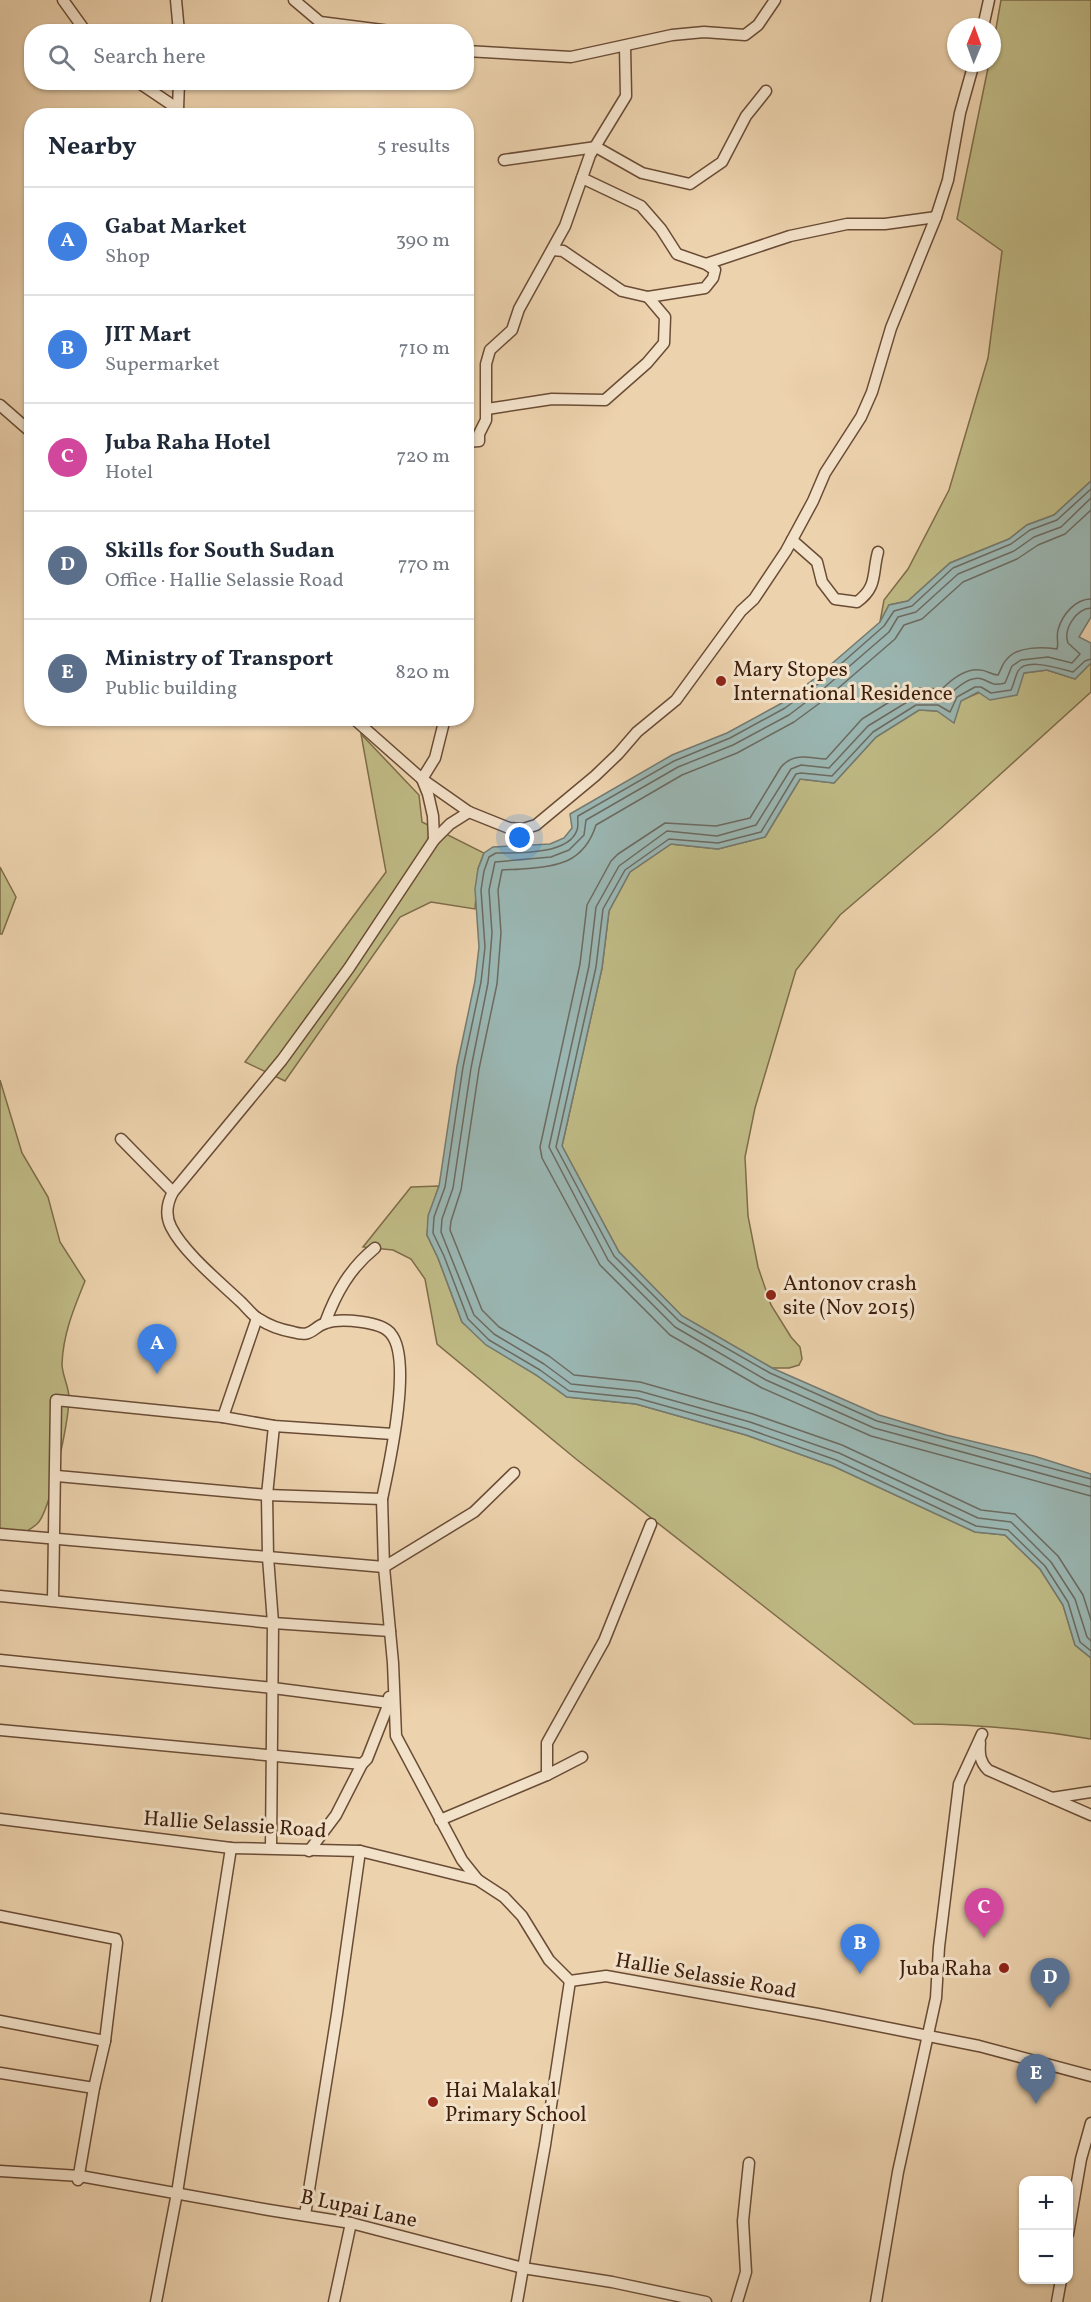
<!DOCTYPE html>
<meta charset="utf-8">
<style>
:root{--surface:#fff;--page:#f6f6f7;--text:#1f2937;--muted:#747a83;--line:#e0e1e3;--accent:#0b8043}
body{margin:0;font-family:Vollkorn,serif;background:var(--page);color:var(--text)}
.controls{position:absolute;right:18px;bottom:18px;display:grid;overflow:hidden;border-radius:12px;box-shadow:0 2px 4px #0004}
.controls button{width:54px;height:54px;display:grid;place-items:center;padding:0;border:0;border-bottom:2px solid var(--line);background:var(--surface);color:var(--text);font:30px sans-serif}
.compass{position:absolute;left:947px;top:18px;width:54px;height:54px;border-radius:50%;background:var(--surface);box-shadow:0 2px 4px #0004;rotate:1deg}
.you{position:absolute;left:520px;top:838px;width:21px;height:21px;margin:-15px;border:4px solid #fff;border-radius:50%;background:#1a73e8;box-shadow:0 0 0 9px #1a73e833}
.badge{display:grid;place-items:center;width:39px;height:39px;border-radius:50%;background:var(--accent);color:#fff;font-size:20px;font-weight:700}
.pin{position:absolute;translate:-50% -50px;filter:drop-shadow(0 2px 3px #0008)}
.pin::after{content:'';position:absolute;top:32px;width:21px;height:18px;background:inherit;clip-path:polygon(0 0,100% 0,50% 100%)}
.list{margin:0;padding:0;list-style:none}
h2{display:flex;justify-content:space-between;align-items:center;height:78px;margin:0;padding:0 24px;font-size:26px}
h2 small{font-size:20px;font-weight:400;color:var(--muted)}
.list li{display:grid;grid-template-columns:39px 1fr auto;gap:18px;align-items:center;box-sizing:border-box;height:108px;padding:0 24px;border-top:2px solid var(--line)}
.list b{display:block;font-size:22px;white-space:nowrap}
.list p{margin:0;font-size:20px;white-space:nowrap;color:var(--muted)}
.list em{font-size:20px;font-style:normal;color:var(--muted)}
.icon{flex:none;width:33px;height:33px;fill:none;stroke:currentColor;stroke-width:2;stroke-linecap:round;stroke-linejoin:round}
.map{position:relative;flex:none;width:1091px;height:2302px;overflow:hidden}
.search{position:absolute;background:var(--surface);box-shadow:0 2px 4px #0004;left:24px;top:24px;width:450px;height:66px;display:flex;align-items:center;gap:15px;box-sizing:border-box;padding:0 21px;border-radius:24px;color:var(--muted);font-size:22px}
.panel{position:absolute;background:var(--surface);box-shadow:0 2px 4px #0004;left:24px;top:108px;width:450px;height:618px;border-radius:24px}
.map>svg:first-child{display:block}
.green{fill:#bfba85;stroke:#7e6c49;stroke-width:1.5}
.water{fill:#9ab6b2;stroke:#757a70;stroke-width:1.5}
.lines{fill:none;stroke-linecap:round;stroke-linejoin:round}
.shore{stroke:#6c6a60;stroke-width:1.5}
.street-casing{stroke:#6a4c35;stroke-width:13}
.street{stroke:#f3e2ca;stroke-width:10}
.poi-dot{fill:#8f2418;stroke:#f3e2ca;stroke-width:2}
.labels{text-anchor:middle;stroke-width:6;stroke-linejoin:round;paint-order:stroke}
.poi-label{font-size:21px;fill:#3e1f0d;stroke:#f3e2ca;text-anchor:start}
.street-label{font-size:21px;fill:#3e1f0d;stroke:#f3e2ca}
</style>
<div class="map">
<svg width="1091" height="2302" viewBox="0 0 1091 2302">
<rect width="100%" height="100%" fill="#ecd2ad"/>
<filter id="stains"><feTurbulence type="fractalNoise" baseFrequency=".00333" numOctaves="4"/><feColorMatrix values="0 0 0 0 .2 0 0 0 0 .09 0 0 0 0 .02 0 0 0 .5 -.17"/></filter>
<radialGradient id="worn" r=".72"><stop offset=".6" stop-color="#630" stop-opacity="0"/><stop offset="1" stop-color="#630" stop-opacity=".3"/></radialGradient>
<g class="green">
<path d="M1001,0H1091V481L1054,515L1027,525L1009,539L950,563L908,601L889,605L880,622L884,600L908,569L949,490L988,358L1002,251L957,219L989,63H992V51Z"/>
<path d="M1091,663V692L940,829L840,915L796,970L755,1108L745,1157L748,1216L758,1267L771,1305L791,1337L800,1347L802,1359L799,1365L789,1368H772L682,1316L619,1252L562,1146L602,968L609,911L630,872L671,844L718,849L765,837L800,779L834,783L876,737L919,710L937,711L1024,673L1047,670L1075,679Z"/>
<path d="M361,734L419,795L422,822L484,853L478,869L475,909L431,902L400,917L285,1081L245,1062L386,872Z"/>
<path d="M0,867L16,897L2,934H0Z"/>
<path d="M0,1080L22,1153L48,1197L60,1242L85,1281C74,1308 63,1334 62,1364C62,1376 70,1388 69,1400C68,1421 51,1511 37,1524C25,1534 15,1538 0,1536Z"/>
<path d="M439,1186L429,1216L427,1235L438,1258L462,1322L567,1397L636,1404L746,1435L833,1466L975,1532L1005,1535L1040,1569L1063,1605L1075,1645L1091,1658V1739C1032,1729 974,1724 914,1724L576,1459L437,1344L425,1279L411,1259L393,1250L363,1247L411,1187Z"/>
</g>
<path class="water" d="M1091,481V617L1079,637L1091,643V663L1075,679L1047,670L1024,673L1017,695L990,700L978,692L961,701L954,723L937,711L919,710L876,737L834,783L800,779L765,837L718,849L671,844L630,872L609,911L602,968L562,1146L619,1252L682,1316L772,1368L879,1415L946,1435L1034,1456L1091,1474V1658L1075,1645L1063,1605L1040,1569L1005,1535L975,1532L833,1466L746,1435L636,1404L567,1397L536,1375L486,1345L462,1322L438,1258L427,1235L428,1216L439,1186L457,1066L475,981L479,947L475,889L478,869L484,853L493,847L550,844L564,838L572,828L570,814L672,755L727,733L782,703L814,679L880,622L889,605L908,601L950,563L1009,539L1027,525L1054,515Z"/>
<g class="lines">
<g class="shore">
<path d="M1091,489L1057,520L1030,530L1011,544L953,568L912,606L894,611L884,626L818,684L785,708L730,738L674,761L578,816C577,820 579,825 577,830C569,855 517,853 496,853L489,857L484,871L481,890L485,947L481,982L463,1067L445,1187L434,1217L433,1233L444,1256L468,1319L489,1340L540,1370L569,1391L637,1398L748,1429L836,1460L976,1526L1008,1530L1045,1566L1068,1602L1080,1642L1091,1651"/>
<path d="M1091,498L1061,527L1034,537L1014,551L958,574L916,612L898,617L889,632L822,690L789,715L733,745L678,767L586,820L584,835L569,850L551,857L495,862L489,890L492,933L488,983L471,1068L453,1188L442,1219L441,1232L474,1315L494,1334L544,1364L571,1384L639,1391L750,1422L839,1453L978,1518L1011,1522L1051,1562L1075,1599L1087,1637L1091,1641"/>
<path d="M1091,510L1065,534L1038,545L1017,559L963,582L922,619L904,625L895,639L828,697L794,722L737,753L682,775L596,825C584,863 557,867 521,869C514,870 508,869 502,870L498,890L501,933L497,984L479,1069L461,1190L451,1221L450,1230L482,1310L499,1327L549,1356L574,1375L640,1382L753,1414L842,1445L981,1510L1015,1514L1058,1556L1083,1595L1091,1620"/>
<path d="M1091,599C1075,599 1062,615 1058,630C1056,637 1059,643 1057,649C1043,647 1017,646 1007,659C1002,664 1001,670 998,675C991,675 987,670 980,670C966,668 951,680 942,689L918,688L907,691L862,719L826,759C808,758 794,752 781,767L750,818L716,826L665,823L618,854L611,861L587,905L580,964L540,1147L542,1158L600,1265L670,1335L762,1388L871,1436L1091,1496"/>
<path d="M1091,608C1076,609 1063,629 1068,643L1080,654L1072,663L1048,657L1021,660L1012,666L1005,683C992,686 993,683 982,679C969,675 952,691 946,700L920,697L912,699L868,726L829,768L801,765L791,769L756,825L717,836L667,831L619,866L596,907L589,966L549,1147L608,1260L675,1327L766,1380L874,1428L1091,1487"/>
<path d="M1091,659L1085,661L1073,672C1061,669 1026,657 1018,671C1015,677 1014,684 1011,690L991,693L981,687H975L957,697L950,712L938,705H916L873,732L832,776L801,773L796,774L761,832L718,843L669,839L625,870L603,909L596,967L556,1147L614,1256L679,1321L770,1373L877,1421L1091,1479"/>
</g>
<g class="street-casing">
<g id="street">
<path d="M63,0L86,32"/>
<path d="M176,0L179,32"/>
<path d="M294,0L320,22L398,32"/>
<path d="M983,27L989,0"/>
<path d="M466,51L571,57L672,35L704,32L745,35L758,25L775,0"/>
<path d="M138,82L178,109L180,116"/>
<path d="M178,109L179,82"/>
<path d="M504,160L596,147L642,173L690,184L722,162L746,116L766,91"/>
<path d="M553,250L563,251L622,291L648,297L705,288L713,278L715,270L706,264L677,254L661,229L641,206L582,178"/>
<path d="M706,264L790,236L847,224H885L936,217"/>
<path d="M0,405L32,433"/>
<path d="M487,409L552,399L605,400L647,363L664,343L665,317L648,297"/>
<path d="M466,442L479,441V434L486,420V364L490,350L512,330L519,309L565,226L590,155L626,96L625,46"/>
<path d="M792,540L817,562L822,582L835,599L857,602C878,587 872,573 878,552"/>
<path d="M353,718L422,779L428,794L433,816L434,840"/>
<path d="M445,718L435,758L422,779L469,812L509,828L523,829L536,825L595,776L618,754L637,732L676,700L741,611L754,599L786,551L813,501L825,473L861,417L872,392L891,328L936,217L948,180L960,113L974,63"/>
<path d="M469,812L450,824L434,840L349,968L282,1060L173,1192C167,1203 165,1215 171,1227C184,1253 221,1283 242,1303C247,1308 253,1316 259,1319C268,1325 282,1330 293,1332C313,1338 312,1327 326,1323C340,1318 382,1321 391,1334C413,1360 389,1466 382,1499L384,1567L393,1663L396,1736L462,1860L478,1880"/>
<path d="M121,1139L173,1192"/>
<path d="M325,1323C336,1293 350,1268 375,1248"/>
<path d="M223,1417L257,1318"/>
<path d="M57,1476L267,1495L382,1499"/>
<path d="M0,1534L384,1567L474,1512L514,1473"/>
<path d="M0,1596L273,1623L390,1631"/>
<path d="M53,1600L56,1400L223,1417L274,1426L393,1434"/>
<path d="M0,1660L273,1688L389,1703"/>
<path d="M0,1730L362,1764"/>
<path d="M980,1743C979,1754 980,1762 988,1770L1091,1815"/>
<path d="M582,1757L547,1775V1743L604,1641L651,1524"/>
<path d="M1052,1798L1091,1792"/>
<path d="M0,1819L231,1848L360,1851L478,1880L504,1897L522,1916L549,1960L570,1981L606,1976L818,2014L979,2046L1091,2076"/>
<path d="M440,1820L547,1775"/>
<path d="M271,1848L273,1623L268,1557L267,1495L274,1426"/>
<path d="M309,1851L336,1815L362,1764L367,1759L389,1703V1697"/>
<path d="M0,1916L116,1939L117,1943L105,2041L94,2088L78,2180L80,2177"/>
<path d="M0,2021L105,2041"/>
<path d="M0,2073L94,2088"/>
<path d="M0,2171L80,2176L269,2210L351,2223L523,2268L612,2282L706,2302"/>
<path d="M305,2215L337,2014L360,1851"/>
<path d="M1068,2234L1081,2159L1091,2123"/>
<path d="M156,2302L177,2193L231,1848"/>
<path d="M334,2302L351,2223"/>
<path d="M517,2302L545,2145L570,1981"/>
<path d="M737,2302L746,2272L743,2221L749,2163"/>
<path d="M876,2302L898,2172L936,1998L939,1947L959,1784L982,1734"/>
<path d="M1057,2302L1061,2280"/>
</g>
</g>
<use href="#street" class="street"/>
</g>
<g class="poi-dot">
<circle cx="721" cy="681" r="6"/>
<circle cx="771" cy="1295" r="6"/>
<circle cx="1004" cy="1968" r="6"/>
<circle cx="433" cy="2102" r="6"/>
</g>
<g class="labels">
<g class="poi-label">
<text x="733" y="676">Mary Stopes<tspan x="733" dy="24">International Residence</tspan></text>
<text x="783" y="1290">Antonov crash<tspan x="783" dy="24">site (Nov 2015)</tspan></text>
<text x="992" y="1975" text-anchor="end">Juba Raha</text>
<text x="445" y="2097">Hai Malakal<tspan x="445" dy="24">Primary School</tspan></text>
</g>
<g class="street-label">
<text transform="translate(235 1824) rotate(4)" y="7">Hallie Selassie Road</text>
<text transform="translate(706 1975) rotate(10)" y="7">Hallie Selassie Road</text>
<text transform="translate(359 2208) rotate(12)" y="7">B Lupai Lane</text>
</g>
</g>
<rect width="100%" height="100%" filter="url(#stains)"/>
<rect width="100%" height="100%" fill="url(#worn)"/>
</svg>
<div class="controls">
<button>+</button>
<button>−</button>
</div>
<svg class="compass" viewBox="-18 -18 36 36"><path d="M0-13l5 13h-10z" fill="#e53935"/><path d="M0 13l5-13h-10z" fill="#747a83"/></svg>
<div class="you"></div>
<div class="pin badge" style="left:157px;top:1374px;background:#3f7fe0">A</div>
<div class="pin badge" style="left:860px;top:1974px;background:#3f7fe0">B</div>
<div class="pin badge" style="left:984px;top:1938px;background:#d1479c">C</div>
<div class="pin badge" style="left:1050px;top:2008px;background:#5c6f8a">D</div>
<div class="pin badge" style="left:1036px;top:2104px;background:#5c6f8a">E</div>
<div class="search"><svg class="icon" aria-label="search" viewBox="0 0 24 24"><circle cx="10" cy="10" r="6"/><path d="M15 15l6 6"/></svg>Search here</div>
<section class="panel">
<h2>Nearby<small>5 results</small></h2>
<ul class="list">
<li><span class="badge" style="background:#3f7fe0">A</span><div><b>Gabat Market</b><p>Shop</p></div><em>390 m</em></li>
<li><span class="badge" style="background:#3f7fe0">B</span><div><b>JIT Mart</b><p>Supermarket</p></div><em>710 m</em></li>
<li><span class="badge" style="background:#d1479c">C</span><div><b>Juba Raha Hotel</b><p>Hotel</p></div><em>720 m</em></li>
<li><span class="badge" style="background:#5c6f8a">D</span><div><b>Skills for South Sudan</b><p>Office · Hallie Selassie Road</p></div><em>770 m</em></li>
<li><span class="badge" style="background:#5c6f8a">E</span><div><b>Ministry of Transport</b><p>Public building</p></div><em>820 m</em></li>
</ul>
</section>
</div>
